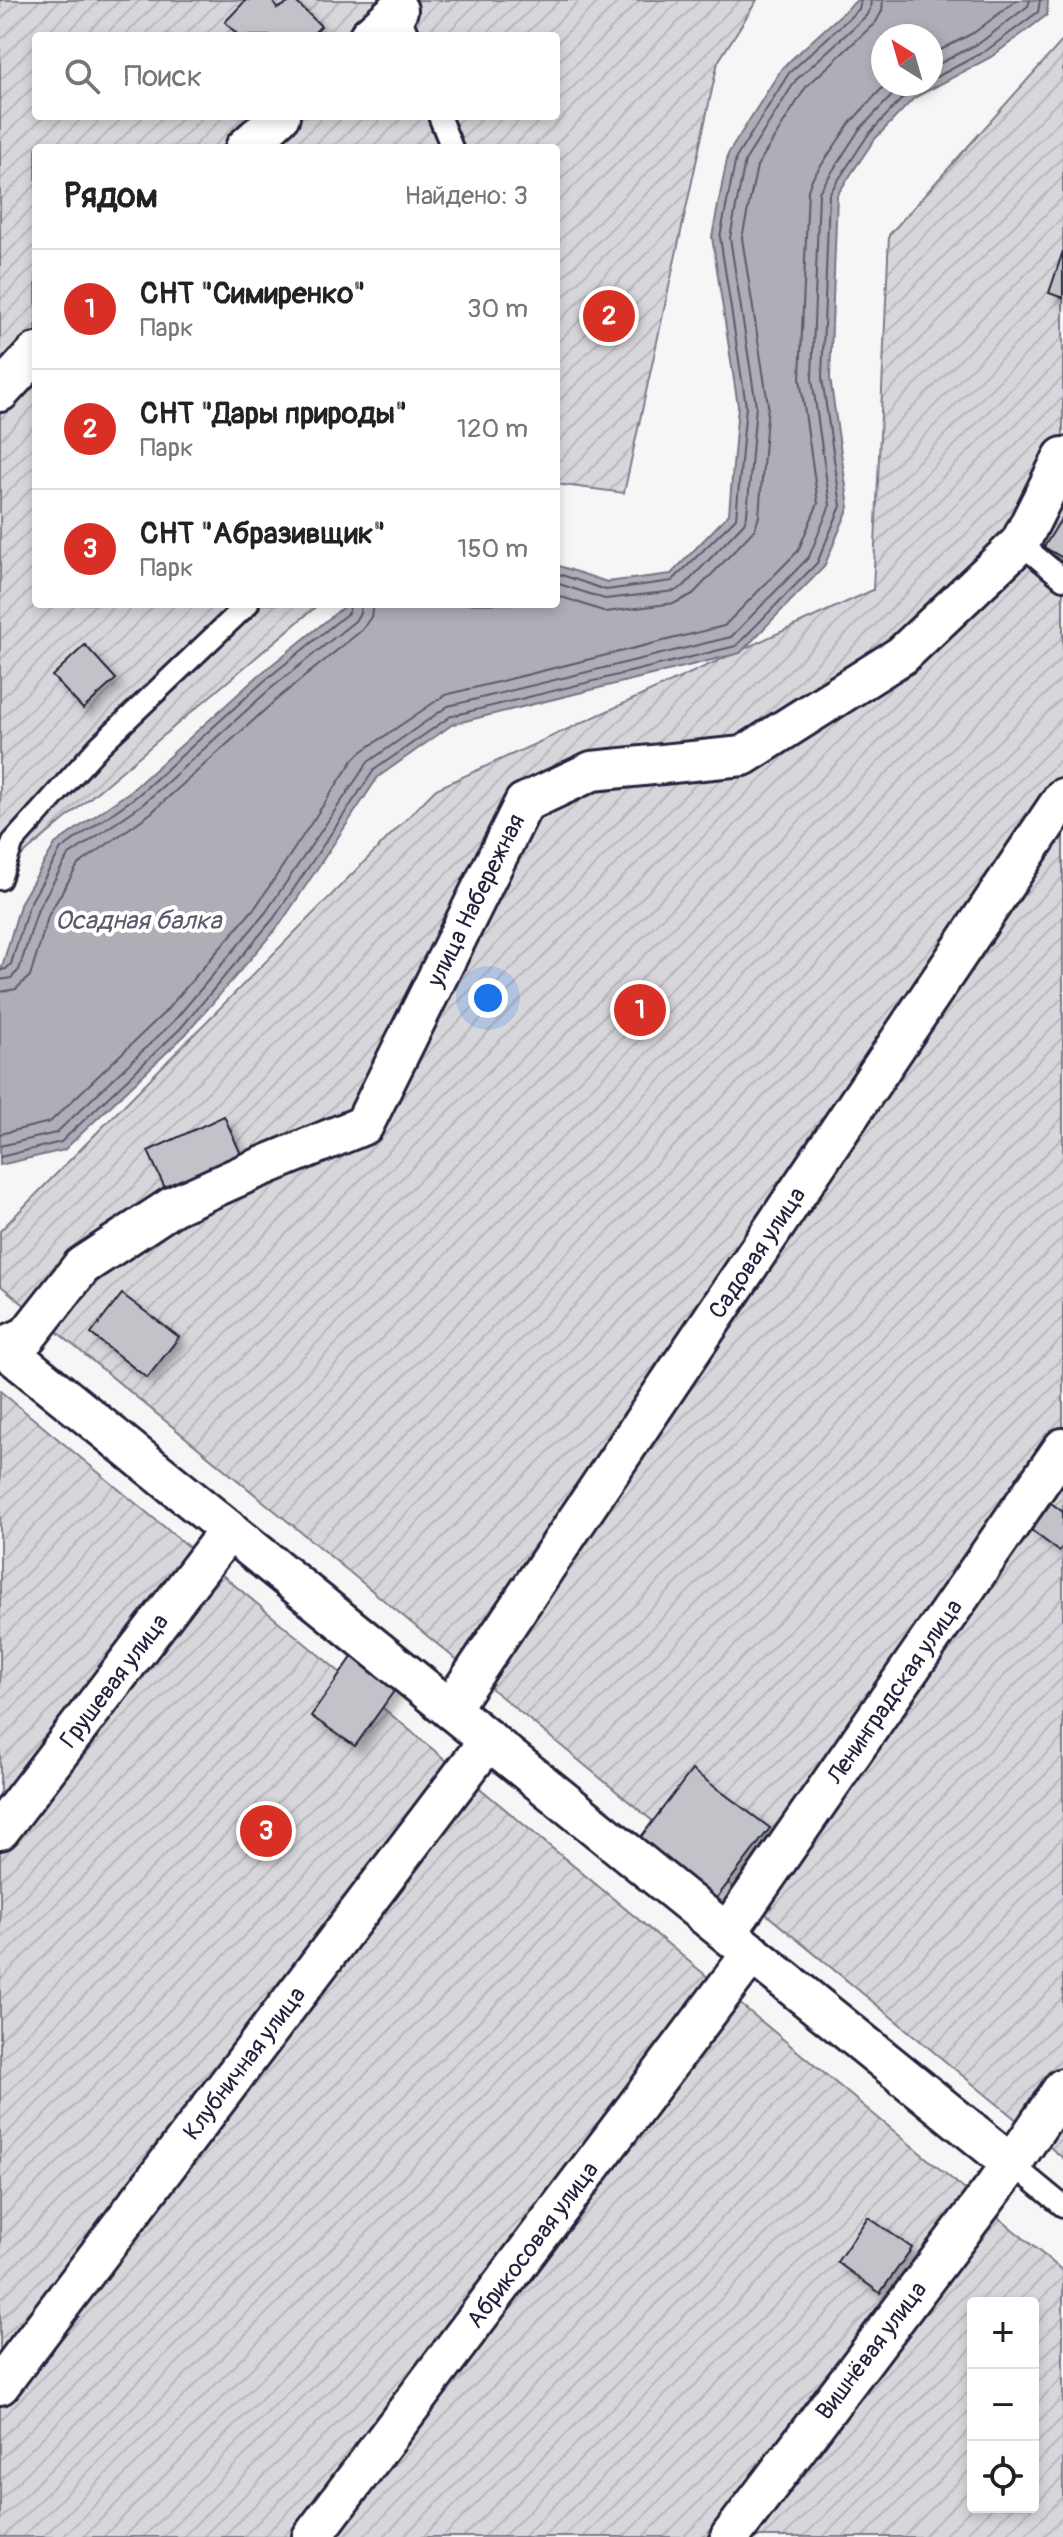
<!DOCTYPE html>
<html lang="ru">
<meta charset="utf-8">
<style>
:root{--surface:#fff;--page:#f6f6f6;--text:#222;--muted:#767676;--line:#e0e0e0;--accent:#d93025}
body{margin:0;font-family:Pangolin,sans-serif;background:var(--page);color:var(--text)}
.controls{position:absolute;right:24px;bottom:24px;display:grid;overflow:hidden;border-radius:8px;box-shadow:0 4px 12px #0003}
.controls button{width:72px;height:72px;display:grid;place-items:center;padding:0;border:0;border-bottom:2px solid var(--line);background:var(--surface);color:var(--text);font:40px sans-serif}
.compass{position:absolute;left:871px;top:24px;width:72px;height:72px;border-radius:50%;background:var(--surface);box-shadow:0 4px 12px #0003;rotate:323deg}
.you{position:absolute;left:488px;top:998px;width:28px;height:28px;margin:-20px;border:6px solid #fff;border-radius:50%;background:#1a73e8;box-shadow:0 0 0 12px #1a73e833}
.badge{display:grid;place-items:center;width:52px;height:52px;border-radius:50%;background:var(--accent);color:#fff;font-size:26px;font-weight:700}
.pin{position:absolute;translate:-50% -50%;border:4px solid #fff;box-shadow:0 2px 8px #0006}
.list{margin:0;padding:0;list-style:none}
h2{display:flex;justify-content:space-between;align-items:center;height:104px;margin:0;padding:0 32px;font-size:34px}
h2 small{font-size:26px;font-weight:400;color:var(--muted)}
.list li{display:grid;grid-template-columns:52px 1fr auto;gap:24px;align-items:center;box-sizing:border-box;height:120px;padding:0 32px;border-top:2px solid var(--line)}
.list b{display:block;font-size:30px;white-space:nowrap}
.list p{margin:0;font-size:26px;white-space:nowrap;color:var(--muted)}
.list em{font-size:26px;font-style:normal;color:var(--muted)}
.icon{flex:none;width:44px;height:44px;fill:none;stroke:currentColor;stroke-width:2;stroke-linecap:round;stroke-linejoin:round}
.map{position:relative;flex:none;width:1063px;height:2537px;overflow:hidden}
.search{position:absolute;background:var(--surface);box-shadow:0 4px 12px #0003;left:32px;top:32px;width:528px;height:88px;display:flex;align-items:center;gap:20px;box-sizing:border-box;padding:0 28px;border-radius:8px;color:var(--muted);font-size:30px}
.panel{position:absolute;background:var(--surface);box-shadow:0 4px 12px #0003;left:32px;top:144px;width:528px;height:464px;border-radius:8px}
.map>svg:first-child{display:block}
.garden{fill:url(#garden-furrows);stroke:#7c7c8b;stroke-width:2;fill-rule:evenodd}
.water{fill:#aeaeb7;stroke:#767685;stroke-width:2;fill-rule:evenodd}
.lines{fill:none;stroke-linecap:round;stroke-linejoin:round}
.shore{stroke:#5a5a6d;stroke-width:2}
.building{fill:#c2c2c9;stroke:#22223b;stroke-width:2;filter:url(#shadow)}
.lane-casing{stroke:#22223b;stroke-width:26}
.street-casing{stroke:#22223b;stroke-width:44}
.lane{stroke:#fff;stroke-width:20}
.street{stroke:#fff;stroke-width:38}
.labels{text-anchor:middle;stroke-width:8;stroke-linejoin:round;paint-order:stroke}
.street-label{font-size:24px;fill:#22223b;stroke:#fff}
.water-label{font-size:26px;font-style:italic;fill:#5a5a6d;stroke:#fff}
</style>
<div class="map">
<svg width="1063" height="2537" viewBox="0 0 1063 2537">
<defs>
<pattern id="garden-furrows" width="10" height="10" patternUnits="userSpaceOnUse" patternTransform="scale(2)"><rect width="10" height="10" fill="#d7d7db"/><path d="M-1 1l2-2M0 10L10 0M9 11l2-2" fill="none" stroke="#b8b8bd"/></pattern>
<filter id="shadow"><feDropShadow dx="7" dy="7" stdDeviation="4" flood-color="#0004"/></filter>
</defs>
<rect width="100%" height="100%" fill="#f6f6f7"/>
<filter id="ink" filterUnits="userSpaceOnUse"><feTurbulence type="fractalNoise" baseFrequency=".0125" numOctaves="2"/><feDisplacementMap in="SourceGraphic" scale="16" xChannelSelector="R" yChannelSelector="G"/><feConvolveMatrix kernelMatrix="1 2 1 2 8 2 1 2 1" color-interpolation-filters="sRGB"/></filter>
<g filter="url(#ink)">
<g class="garden">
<path d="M0,0H757L718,62L624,493L556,484V148H36V604H319L0,874ZM36,36H556V116H36Z"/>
<path d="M1063,40V2158L0,1285V1231L436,789L873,590L889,235Z"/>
<path d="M0,1391L1063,2271V2537H0ZM973,2303H1033V2507H973Z"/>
</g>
<path class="water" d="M857,0H1048L1047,15L991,57L914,98L874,140L837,195L830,378L849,507L824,567L740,653L453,724L378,777L281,923L186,1034L64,1150L0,1165V974L21,902L55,844L132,790L258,676L347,604H556V565L607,582L671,574L729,514L738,406L712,237L728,154L782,68ZM883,36H931V84H883Z"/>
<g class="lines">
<g class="shore">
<path d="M931,55L975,32L1017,0"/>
<path d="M931,68L981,42L1028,6L1030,0"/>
<path d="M931,80L987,50L1038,12L1040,0"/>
<path d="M556,573L606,590L672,581L736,518L746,406L720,237L736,158L789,73L859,9L861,0"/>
<path d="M556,583L605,599L675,591L684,586L744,523L747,515L756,405L730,238L745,161L796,80L866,16L870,9L871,0"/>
<path d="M556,595L606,612L675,603L693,594L755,529L759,516L768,404L742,238L757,166L806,87L876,22L882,11L883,0"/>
<path d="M0,970L6,969L11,964L29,905L61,849L137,796L263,682L348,613L351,604"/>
<path d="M0,980L11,978L19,970L38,909L68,856L143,804L269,690L355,621L360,613L361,604"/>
<path d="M0,992L16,989L30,976L49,914L78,865L151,813L277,699L362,630L371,617L373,604"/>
<path d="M0,1134L50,1122L164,1013L257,905L353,760L361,752L445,695L724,626L798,551L818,503L800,378L808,190L812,179L850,123L886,84"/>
<path d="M0,1146L56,1133L173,1022L266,912L368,762L448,706L731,637L809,557L830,505L812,378L819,192L859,130L903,84"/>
<path d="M0,1157L61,1142L180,1029L274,918L374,770L451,716L736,646L817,563L841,506L822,378L829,194L868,135L908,92L923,84"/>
</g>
</g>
<g class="building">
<path d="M246,0H272L277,9L294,0L321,26L311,36H239L225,22Z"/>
<path d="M1063,251V298L1049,293Z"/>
<path d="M1063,516V558L1044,547Z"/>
<path d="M85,645L116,679L83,709L52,676Z"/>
<path d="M224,1116L249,1172L173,1206L148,1151Z"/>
<path d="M122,1294L179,1337L147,1378L91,1334Z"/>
<path d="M1051,1503L1063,1512V1546L1059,1551L1031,1530Z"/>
<path d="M355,1653L399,1684L355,1746L311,1716Z"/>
<path d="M692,1770L770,1828L715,1900L637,1842Z"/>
<path d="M868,2217L912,2248L880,2293L837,2262Z"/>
</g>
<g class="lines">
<g class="lane-casing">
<g id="lane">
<path d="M395,4L408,36"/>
<path d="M439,116L452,148"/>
<path d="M1020,543L1063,579"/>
<path d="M0,879L13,842L100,745L248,604"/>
<path d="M1012,2164L1063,2206"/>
</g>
</g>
<g class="street-casing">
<g id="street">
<path d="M369,36L398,10"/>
<path d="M245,148L280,116"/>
<path d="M0,392L36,353"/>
<path id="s1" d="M0,1348L27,1336L82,1266L173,1206L249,1172L364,1125L524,803L592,771L743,756L902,655L1020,543L1063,457"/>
<path d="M4,1348L1012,2164"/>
<path id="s2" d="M450,1709L1063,798"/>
<path id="s3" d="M0,1830L229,1530"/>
<path id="s4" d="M727,1933L1063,1448"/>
<path id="s5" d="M0,2385L489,1740"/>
<path id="s6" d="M312,2537L752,1953"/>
<path id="s7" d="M730,2537L1012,2164L1063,2088"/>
</g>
</g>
<use href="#lane" class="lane"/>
<use href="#street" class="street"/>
</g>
</g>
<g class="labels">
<g class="street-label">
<text dy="8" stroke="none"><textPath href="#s1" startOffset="686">улица Набережная</textPath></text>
<text dy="8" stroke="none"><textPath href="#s2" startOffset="550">Садовая улица</textPath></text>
<text dy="8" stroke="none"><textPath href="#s3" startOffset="188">Грушевая улица</textPath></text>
<text dy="8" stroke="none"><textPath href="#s4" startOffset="294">Ленинградская улица</textPath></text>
<text dy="8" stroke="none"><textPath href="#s5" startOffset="404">Клубничная улица</textPath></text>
<text dy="8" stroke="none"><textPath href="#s6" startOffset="366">Абрикосовая улица</textPath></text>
<text dy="8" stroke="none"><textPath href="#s7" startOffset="234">Вишнёвая улица</textPath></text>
</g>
<g class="water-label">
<text x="138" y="929">Осадная балка</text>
</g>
</g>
</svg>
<div class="controls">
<button>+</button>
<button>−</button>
<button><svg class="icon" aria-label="locate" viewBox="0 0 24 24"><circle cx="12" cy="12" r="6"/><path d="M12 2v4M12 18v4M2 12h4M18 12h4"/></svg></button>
</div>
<svg class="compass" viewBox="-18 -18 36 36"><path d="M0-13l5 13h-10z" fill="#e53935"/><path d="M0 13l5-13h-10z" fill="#767676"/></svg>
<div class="you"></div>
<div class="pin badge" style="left:640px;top:1010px">1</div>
<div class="pin badge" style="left:609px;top:316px">2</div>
<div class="pin badge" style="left:266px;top:1831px">3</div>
<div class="search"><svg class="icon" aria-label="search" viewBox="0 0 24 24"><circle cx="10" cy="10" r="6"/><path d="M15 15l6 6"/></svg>Поиск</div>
<section class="panel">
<h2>Рядом<small>Найдено: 3</small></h2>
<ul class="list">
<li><span class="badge">1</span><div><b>СНТ &quot;Симиренко&quot;</b><p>Парк</p></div><em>30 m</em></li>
<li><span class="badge">2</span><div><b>СНТ &quot;Дары природы&quot;</b><p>Парк</p></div><em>120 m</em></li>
<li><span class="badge">3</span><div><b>СНТ &quot;Абразивщик&quot;</b><p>Парк</p></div><em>150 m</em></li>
</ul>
</section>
</div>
